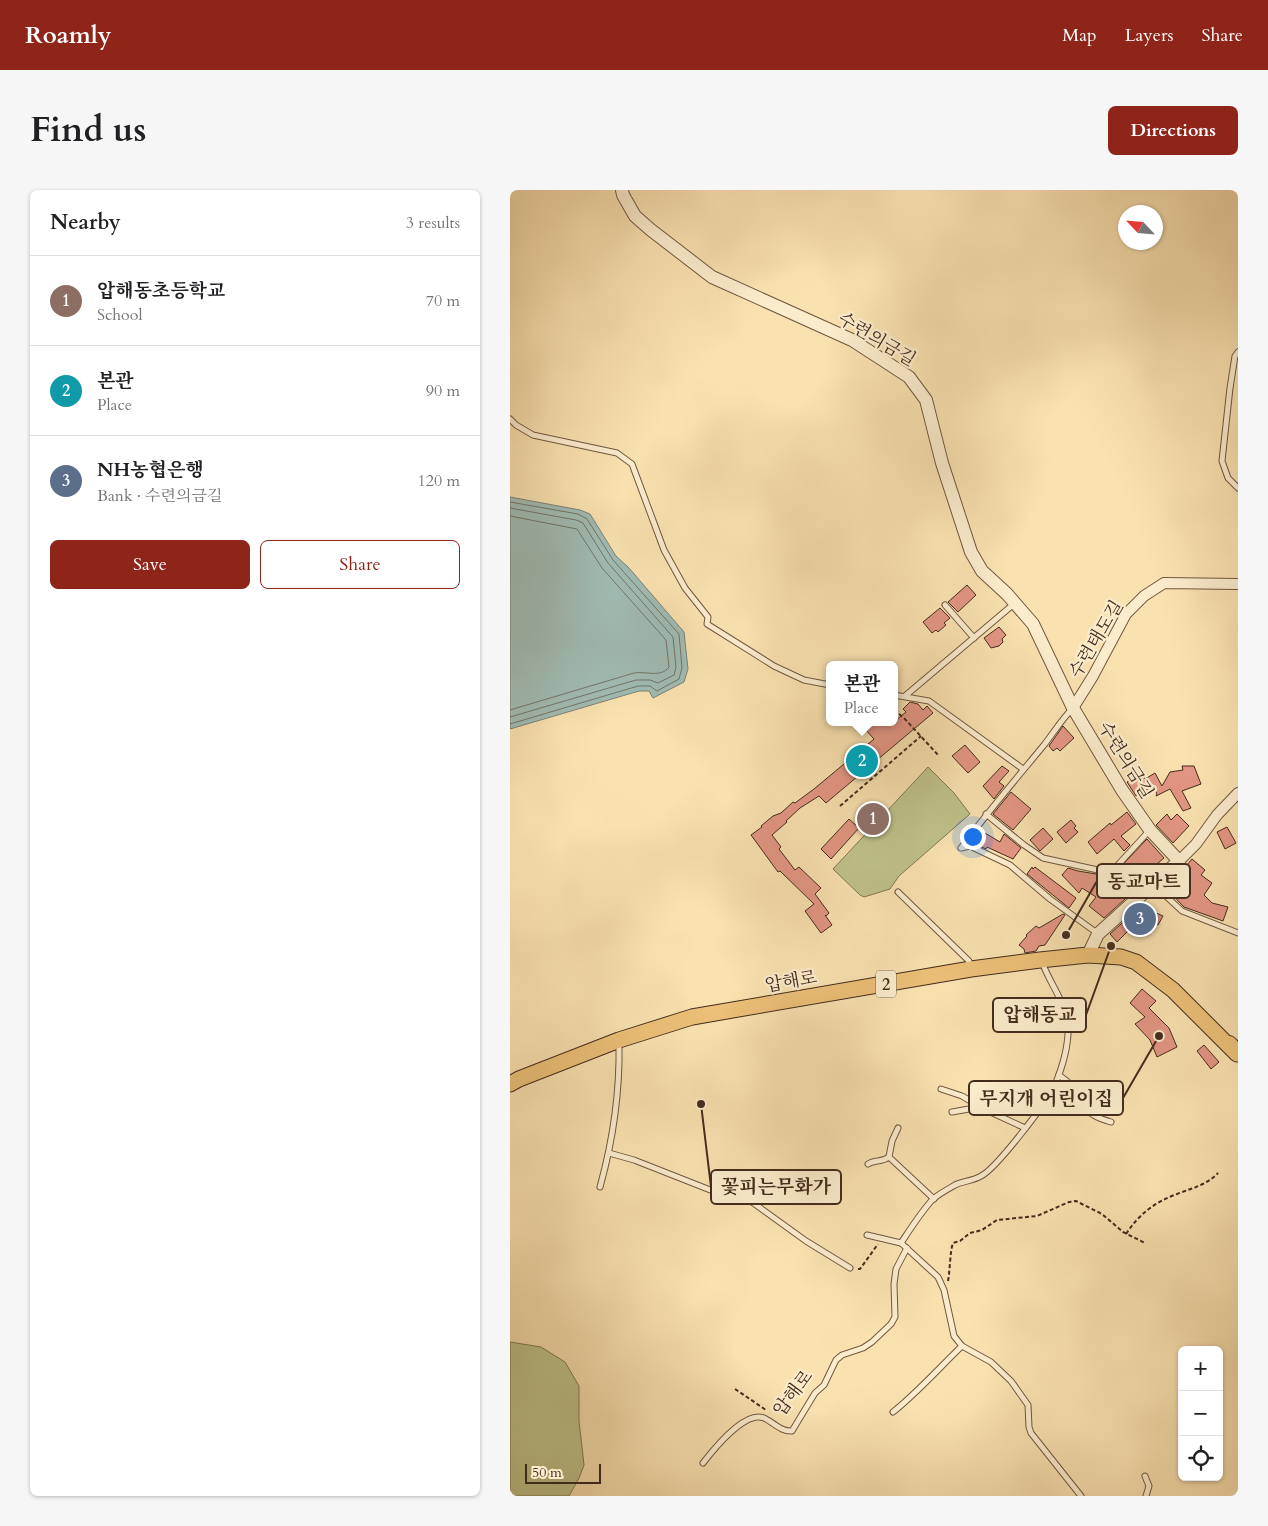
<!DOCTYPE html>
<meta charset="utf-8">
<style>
:root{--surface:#fff;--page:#f6f6f6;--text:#202124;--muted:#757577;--line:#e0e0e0;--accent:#8f2418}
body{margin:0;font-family:Cardo,"Noto Serif KR",serif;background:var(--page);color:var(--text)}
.controls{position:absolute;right:15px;bottom:15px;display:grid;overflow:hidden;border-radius:8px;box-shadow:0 1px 4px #0004}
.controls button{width:45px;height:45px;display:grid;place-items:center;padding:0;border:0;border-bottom:1px solid var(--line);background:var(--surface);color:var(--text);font:25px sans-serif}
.compass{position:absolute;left:608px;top:15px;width:45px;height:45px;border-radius:50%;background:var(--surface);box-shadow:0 1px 4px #0004;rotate:296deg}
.scale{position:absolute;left:15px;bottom:12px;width:76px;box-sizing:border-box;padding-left:5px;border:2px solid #432b1c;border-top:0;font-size:14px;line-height:18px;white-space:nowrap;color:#432b1c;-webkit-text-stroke:4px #fbeccc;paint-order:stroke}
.you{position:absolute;left:462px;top:646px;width:18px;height:18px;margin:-12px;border:4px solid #fff;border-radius:50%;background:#1a73e8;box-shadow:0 0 0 8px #1a73e833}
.badge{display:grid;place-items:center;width:32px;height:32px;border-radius:50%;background:var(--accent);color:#fff;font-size:16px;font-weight:700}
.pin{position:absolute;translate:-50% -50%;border:2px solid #fff;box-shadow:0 1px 5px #0006}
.popup{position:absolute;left:316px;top:471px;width:72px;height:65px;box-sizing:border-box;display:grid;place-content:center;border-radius:8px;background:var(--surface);filter:drop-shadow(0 1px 4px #0005);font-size:16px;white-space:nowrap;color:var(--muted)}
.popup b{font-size:19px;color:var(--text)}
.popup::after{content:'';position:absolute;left:50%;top:100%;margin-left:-10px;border:10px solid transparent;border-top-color:var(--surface)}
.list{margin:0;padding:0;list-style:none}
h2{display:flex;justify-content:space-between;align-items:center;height:65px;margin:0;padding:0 20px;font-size:21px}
h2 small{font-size:16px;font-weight:400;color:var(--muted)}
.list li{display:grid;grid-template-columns:32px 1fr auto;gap:15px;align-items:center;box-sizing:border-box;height:90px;padding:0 20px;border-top:1px solid var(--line)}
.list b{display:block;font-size:19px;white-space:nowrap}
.list p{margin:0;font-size:16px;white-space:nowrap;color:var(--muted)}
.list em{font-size:16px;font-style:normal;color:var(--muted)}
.actions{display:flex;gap:10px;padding:15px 20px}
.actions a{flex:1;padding:11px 0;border:1px solid var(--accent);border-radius:8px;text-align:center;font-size:18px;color:var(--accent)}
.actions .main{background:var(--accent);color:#fff}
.icon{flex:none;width:28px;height:28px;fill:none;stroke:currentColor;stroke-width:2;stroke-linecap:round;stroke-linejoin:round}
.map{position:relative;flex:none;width:728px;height:1306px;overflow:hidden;border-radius:8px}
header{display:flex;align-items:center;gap:30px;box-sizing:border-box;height:70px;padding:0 25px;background:var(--accent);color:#fff}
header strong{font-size:24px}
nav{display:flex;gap:28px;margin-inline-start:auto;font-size:18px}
.intro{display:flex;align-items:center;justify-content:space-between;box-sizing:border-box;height:120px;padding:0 30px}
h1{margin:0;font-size:35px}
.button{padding:12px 22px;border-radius:8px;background:var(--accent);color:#fff;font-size:18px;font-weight:700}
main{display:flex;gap:30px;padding:0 30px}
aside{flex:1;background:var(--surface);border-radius:8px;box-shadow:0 1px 4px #0004}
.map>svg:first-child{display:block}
.green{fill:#bfc28a;stroke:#817653}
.water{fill:#a0bcb4;stroke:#7b8277}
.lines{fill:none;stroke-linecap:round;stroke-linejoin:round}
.shore{stroke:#727468;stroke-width:1}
.building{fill:#e39683;stroke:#432b1c}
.service-casing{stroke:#705841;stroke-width:7}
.minor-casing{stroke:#705841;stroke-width:12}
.tertiary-casing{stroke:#705841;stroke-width:14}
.primary-casing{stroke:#432b1c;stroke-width:17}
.trunk-casing{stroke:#432b1c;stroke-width:18}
.path{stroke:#432b1c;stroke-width:2;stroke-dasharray:4 2.5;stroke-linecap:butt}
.service{stroke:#fbeccc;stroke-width:5}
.minor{stroke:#fbeccc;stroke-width:10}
.tertiary{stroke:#fbeccc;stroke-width:12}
.primary{stroke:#ecc078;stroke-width:15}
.trunk{stroke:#ecc078;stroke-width:16}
.labels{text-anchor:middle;stroke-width:4.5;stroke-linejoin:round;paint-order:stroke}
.shield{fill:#fbeccc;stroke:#7a6551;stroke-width:1}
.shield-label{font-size:16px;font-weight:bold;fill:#432b1c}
.street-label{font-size:18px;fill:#432b1c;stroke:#fbeccc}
.leader{fill:none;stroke:#432b1c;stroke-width:2}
.callout-dot{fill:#432b1c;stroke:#fbeccc;stroke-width:2}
.callout{fill:#fbeccc;stroke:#432b1c;stroke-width:2}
.callout-label{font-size:19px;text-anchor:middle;font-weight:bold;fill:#432b1c}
</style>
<header>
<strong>Roamly</strong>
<nav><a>Map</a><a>Layers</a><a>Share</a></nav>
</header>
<div class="intro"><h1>Find us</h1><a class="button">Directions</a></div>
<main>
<aside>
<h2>Nearby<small>3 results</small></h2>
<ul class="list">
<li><span class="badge" style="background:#8d6e63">1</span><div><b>압해동초등학교</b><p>School</p></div><em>70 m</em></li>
<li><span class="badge" style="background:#0f9aa8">2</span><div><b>본관</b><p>Place</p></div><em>90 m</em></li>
<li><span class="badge" style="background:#5c6f8a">3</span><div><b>NH농협은행</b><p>Bank · 수련의금길</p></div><em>120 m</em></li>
</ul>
<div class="actions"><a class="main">Save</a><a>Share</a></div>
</aside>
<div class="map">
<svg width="728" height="1306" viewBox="0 0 728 1306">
<rect width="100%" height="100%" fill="#f9e1b0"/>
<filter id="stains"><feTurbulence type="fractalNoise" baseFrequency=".004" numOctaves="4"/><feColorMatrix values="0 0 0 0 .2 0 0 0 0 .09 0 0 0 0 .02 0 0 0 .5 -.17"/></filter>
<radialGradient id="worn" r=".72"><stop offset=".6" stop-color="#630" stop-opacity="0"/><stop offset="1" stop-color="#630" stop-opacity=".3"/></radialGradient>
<g class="green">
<path d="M418,577L444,603L460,624L389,686L380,699L354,707L350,705L323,679Z"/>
<path d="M0,1152L31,1157L55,1172L69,1196V1231L74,1275L69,1288L59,1306H0Z"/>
</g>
<path class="water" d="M0,307L70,320L80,324L106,366L119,378L174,442L178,479L174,492L143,508L139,501H129L0,539Z"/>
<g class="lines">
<g class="shore">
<path d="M0,312L68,324L77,329L103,370L169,444L172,478L169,489L147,501L140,496H128L0,534"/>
<path d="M0,318L66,330L73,333L98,373L163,447L166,477L164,485L148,493L140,490H126L0,527"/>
<path d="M0,326L67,339L92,378L156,450L159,477C151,488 136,481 124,483L0,520"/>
</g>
</g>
<g class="building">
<path d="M457,395L466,405L448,422L438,412Z"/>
<path d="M430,418L440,428L434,433L436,435L428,442L426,440L422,443L413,432Z"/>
<path d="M489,437L496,445L492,449L493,452L489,456L481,458L474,448Z"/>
<path d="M400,512L408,514L413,520L417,516L423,523L316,613L309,606L290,618L276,631L277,632L262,645L271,657L269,659L285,680L289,677L311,698L305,704L319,723L316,726L315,725L322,735L311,743L295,721L304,714L270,681L268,682L241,645L252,637L251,636L263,626L271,623L283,612L285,613L304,599L364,549L354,538L362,532H384L396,522L393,519Z"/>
<path d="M553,536L564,548L550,561L547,558L543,561L539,556Z"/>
<path d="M455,555L470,572L458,583L442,566Z"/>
<path d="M492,576L499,581L489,592L494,596L484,609L473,596Z"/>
<path d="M672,576H684L691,594L672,601L681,618L673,621L660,599L646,606L647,604L643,596L626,606L617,592L629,585L631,589L634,587L635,589L645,583L652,596L660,582L673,580Z"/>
<path d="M501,602L521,619L503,640L483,624Z"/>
<path d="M617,622L626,634L611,646L620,655L614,661L604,649L587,664L578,652L600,633L601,635Z"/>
<path d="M657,624L661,630L667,624L679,636L663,653L646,635Z"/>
<path d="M339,629L349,638L321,669L311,659Z"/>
<path d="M561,630L566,636L564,638L568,642L556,653L547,642Z"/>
<path d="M717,637L726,653L715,659L707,642Z"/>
<path d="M533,638L543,649L530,661L520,650Z"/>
<path d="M470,640L490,652L494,644L511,658L503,669L477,657L476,659L461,652Z"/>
<path d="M637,649L654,668L642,678L645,682L632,693L626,688L613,708L615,709L594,728L579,716L586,707L572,698L569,703L552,685L558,678L568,681L592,685L598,690Z"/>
<path d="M682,669L695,680L691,685L702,693L694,705L702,713L718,717L713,731L674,717L654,696L671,680L672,681Z"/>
<path d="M522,677L523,679L525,677L566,708L559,718L517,684Z"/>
<path d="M631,716L653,726L648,735L643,732L636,745L621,738L607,752L600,744Z"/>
<path d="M553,724L555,725L535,755L529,756L526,761L515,763L514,759L509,755L517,746L516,745L526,736L529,738Z"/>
<path d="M632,799L646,811L639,818L659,838L667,857L647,867L640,850L625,834L635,827L620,813Z"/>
<path d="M694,855L709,872L701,879L687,861Z"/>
</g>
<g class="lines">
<g class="service-casing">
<g id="service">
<path d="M728,162L725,166L720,198L712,271L718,288L728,298"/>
<path d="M0,229L6,235L23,245L107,263L122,274L154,360L175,398L198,427L197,434L264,476L294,490L320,495"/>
<path d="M435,415L464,448"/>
<path d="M384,505L419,511L513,579"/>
<path d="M395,506L505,413"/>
<path d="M563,518C552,529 544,542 534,555C506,589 477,623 451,658L460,656L500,675L540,709L587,743"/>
<path d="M476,624L514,655L533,668L597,682L606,677L639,641"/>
<path d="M644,695L672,721L728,743"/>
<path d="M388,702L459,771L460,777"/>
<path d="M549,885C556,891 564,896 570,903C574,907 572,910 574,915C578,925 591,929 601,932"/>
<path d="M431,899L452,906L474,919L515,938"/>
<path d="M442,922L459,919H474"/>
<path d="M388,938L382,951L379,967L424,1009"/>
<path d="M99,963L124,970L213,1005L231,1007L242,1012L296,1051L340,1078"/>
<path d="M358,974C365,969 371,973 379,967"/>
<path d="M90,997C103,950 110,902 109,853"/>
<path d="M357,1045L391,1053L428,1087L434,1100L444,1146L452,1156L481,1172L501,1191L518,1215L519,1237L521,1243L571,1306"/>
<path d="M391,1053C401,1038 411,1022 423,1009C429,1004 438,999 445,995C453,991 463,991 471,986C486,979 538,911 545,895C552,878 559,854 558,835C557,815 539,792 532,772"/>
<path d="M383,1222C408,1202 429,1178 452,1156"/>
<path d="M193,1273C203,1260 235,1220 254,1228C263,1232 271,1242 282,1241L305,1203L314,1195L326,1170L332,1165L353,1158L362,1152L381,1134L385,1127L384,1094L386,1079L397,1058"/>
<path d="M635,1286L639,1296L636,1306"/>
</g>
</g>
<g class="minor-casing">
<g id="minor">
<path d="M563,518L583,486L616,424L634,406L654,393L728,394"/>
<path d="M669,671L686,654L707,625L728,603"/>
</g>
</g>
<g class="tertiary-casing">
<path id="tertiary" d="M112,0L113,5L125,26L141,40L202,87L342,150L399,187L416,210L432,273L461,362L472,381L497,404L523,434L563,518L612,600L640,640L669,671L588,744L578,765"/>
</g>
<g class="primary-casing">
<path id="primary" d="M0,894L9,889L109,850L182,827L461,779L530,770L578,765L611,767L626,772L663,800L727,864"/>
</g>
<g class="trunk-casing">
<path id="trunk" d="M719,854L728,863"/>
</g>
<g class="path">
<path d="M384,520L394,528L429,566"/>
<path d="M355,535L359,532"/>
<path d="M330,616L411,546"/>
<path d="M616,1044C629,1024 645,1012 667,1004C682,998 697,995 708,983"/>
<path d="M348,1079H350L368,1054"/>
<path d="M438,1091C440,1081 440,1061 443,1053L450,1051L460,1043L472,1040L487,1030L527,1026L559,1012L566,1011L592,1024L613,1042L635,1053"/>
<path d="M225,1199L256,1220"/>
</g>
<use href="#service" class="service"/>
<use href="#minor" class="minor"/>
<use href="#tertiary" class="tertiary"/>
<use href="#primary" class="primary"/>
<use href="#trunk" class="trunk"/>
</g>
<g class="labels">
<rect class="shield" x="366" y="780.5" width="20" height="27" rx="4"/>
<g class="shield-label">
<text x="376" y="800">2</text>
</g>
<g class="street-label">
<text transform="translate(367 149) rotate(31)" y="6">수련의금길</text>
<text transform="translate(586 449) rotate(-59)" y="6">수련태도길</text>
<text transform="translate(616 570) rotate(58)" y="6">수련의금길</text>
<text transform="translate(281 791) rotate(-10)" y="6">압해로</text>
<text transform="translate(283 1203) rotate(-53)" y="6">압해로</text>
</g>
</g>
<path class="leader" d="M556 745L587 691M601 756L576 825M649 846L613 908M191 914L201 997"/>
<g class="callout-dot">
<circle cx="556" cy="745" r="5"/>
<circle cx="601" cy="756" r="5"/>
<circle cx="649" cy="846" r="5"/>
<circle cx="191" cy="914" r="5"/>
</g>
<g class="callout">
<rect x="587" y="674" width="93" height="34" rx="5"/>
<rect x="483" y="808" width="93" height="34" rx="5"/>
<rect x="459" y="891" width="154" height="34" rx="5"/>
<rect x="201" y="980" width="130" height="34" rx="5"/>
</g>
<g class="callout-label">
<text x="634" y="698">동교마트</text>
<text x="530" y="831">압해동교</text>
<text x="536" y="915">무지개 어린이집</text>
<text x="266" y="1003">꽃피는무화가</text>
</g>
<rect width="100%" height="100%" filter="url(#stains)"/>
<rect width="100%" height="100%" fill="url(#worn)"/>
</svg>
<div class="controls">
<button>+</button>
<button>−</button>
<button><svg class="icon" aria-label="locate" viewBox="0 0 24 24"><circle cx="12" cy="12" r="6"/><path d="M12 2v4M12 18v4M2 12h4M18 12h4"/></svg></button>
</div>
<svg class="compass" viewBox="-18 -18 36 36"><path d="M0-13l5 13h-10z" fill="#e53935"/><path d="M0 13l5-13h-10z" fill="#757577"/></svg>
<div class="scale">50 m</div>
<div class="you"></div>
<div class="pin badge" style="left:363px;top:629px;background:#8d6e63">1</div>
<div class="pin badge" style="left:352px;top:571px;background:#0f9aa8">2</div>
<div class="popup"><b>본관</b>Place</div>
<div class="pin badge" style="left:630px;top:729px;background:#5c6f8a">3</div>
</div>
</main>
